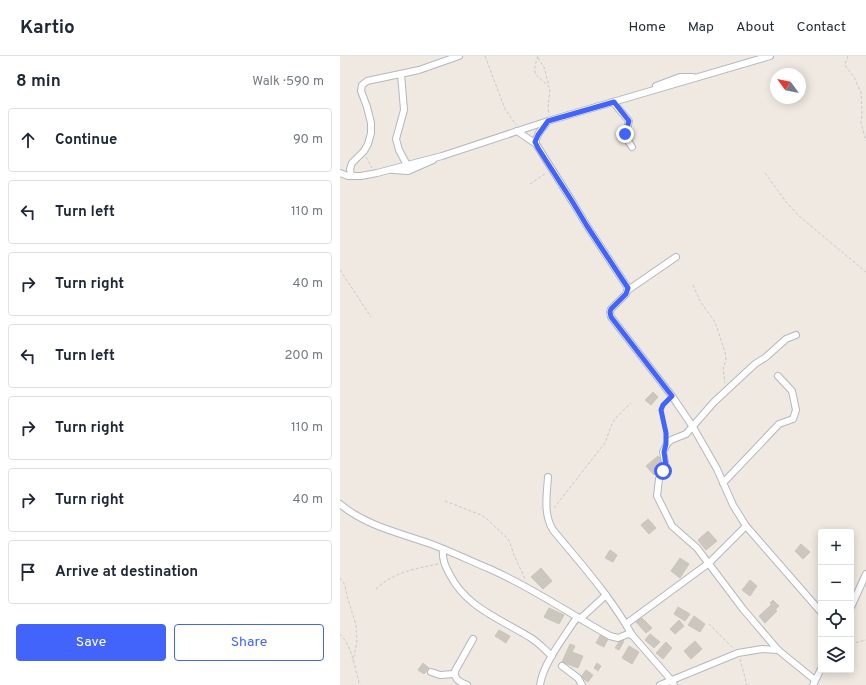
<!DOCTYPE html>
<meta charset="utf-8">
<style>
:root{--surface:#fff;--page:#f6f6f7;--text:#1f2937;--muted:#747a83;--line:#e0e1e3;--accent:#4264fb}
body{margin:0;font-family:Overpass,sans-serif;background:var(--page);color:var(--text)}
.controls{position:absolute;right:12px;bottom:12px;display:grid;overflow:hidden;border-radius:4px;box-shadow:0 2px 10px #0003}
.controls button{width:36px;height:36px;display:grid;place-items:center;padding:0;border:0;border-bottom:1px solid var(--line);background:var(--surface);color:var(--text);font:20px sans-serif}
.compass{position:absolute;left:430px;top:12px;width:36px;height:36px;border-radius:50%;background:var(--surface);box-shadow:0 2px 10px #0003;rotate:303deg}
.stop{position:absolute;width:12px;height:12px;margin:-9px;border:3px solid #4264fb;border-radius:50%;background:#fff}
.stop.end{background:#4264fb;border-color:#fff;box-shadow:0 1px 4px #0008}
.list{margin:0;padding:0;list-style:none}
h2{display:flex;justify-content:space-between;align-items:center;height:52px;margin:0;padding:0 16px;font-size:17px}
h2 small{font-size:13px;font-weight:400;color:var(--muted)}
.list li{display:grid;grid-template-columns:26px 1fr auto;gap:12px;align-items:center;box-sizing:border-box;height:64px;margin:0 8px 8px;padding:0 8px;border:1px solid var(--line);border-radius:4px}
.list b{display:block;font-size:15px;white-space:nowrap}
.list em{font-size:13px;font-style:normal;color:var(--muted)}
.actions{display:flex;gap:8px;padding:12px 16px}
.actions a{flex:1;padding:9px 0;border:1px solid var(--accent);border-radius:4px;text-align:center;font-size:14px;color:var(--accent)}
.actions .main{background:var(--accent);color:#fff}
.icon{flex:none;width:22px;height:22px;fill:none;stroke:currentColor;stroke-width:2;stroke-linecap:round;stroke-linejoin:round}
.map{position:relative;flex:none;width:526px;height:629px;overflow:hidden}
header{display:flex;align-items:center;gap:24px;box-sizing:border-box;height:56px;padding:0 20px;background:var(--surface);border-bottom:1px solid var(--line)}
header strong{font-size:19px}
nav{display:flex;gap:22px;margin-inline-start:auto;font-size:14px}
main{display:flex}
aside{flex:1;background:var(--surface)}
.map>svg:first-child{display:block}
.building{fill:#cbc7bf;stroke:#cbc5ba}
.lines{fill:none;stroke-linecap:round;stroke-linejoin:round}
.minor-casing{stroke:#b4b7c1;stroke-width:8}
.path{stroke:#c9c9c9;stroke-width:1;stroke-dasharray:3 2;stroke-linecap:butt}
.minor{stroke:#fff;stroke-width:6}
.route{stroke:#4264fb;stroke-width:5}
</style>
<header>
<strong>Kartio</strong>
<nav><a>Home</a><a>Map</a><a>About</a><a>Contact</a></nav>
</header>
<main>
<aside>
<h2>8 min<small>Walk · 590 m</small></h2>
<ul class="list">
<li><svg class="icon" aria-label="ahead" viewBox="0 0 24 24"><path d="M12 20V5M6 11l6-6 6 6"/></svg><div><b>Continue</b></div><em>90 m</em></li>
<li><svg class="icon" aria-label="left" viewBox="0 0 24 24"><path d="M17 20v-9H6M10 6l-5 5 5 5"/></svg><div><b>Turn left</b></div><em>110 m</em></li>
<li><svg class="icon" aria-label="right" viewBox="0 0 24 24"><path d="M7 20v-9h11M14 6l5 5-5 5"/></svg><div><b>Turn right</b></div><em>40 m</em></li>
<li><svg class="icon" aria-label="left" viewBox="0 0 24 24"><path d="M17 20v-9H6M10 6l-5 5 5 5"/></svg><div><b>Turn left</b></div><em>200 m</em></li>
<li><svg class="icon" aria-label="right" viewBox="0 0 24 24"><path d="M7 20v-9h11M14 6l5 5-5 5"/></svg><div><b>Turn right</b></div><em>110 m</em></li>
<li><svg class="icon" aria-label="right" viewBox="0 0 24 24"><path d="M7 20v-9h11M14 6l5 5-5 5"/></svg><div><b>Turn right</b></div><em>40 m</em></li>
<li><svg class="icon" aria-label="arrive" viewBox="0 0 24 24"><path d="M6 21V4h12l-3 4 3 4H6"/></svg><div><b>Arrive at destination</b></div></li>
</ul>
<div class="actions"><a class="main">Save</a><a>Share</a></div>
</aside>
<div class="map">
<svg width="526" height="629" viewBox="0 0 526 629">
<rect width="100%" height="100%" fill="#efe9e1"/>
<g class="building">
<path d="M313,336L318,341L311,349L305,344Z"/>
<path d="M318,400L326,408L314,419L306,410Z"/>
<path d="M308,463L316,472L309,478L301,469Z"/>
<path d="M368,475L377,485L366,494L358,484Z"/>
<path d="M461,488L470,496L463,503L455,495Z"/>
<path d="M270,494L277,499L273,506L265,502Z"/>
<path d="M340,502L349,508L340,522L331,515Z"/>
<path d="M201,512L212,525L203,533L191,521Z"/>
<path d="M410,524L417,530L410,540L402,534Z"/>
<path d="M433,544L439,550L436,553L430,547Z"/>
<path d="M431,549L437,555L425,567L419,560Z"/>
<path d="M338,551L350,558L345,565L334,558Z"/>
<path d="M209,552L224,559L219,568L204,561Z"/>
<path d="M354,560L365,568L360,576L348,569Z"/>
<path d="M301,561L312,572L306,577L296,566Z"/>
<path d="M339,564L344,570L335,578L330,573Z"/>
<path d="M159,574L170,580L166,587L155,580Z"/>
<path d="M261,578L268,583L264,591L256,587Z"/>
<path d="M310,578L320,586L314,592L305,584Z"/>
<path d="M281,583L284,585L279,594L275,592Z"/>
<path d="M355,585L362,593L351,603L344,595Z"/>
<path d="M326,586L332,592L323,603L316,597Z"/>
<path d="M230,588L235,590L232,596L243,600L238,612L222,606Z"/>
<path d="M289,590L299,596L292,608L282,602Z"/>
<path d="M83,607L89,612L84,618L78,614Z"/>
<path d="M257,607L261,610L258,615L254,612Z"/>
<path d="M246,614L253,619L248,626L241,621Z"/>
</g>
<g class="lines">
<g class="minor-casing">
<g id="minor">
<path d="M61,18L64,54L56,83L59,94L67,109"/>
<path d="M316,30L340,21H353"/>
<path d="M273,46L289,65L285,80L292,91"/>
<path d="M208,65C203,72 195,79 196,88L232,145L247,170L288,232L286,238L271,253L270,256L271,261L332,340L353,371L377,413L393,449L406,470L481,556"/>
<path d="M177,75L196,88"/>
<path d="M53,114L68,115L93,104"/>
<path d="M0,117L8,120H21L37,117L102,100L208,65L430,0"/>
<path d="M11,120L10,113L12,107L24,95L28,88L31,77V67L27,51L21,35L22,29L27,25L79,14L119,0"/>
<path d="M288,234L336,201"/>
<path d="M456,279L446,283L426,301L415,308L374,346L346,378L331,384L327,388L323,396L326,411L322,417L319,423L317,440L332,470L357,492L403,553L438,594L475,624"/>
<path d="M208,421C207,438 203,458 213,474C241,508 271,541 292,579"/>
<path d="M383,427L439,368L453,363L456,354L452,335L438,320"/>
<path d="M0,448C26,470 60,477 91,488C112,496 131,505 150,513C193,532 230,558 270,580L278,582L288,578L292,579L332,625L334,629"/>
<path d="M103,493C102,503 105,510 110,519C127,552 161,563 191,582C199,587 205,594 212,600"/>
<path d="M511,551L526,518"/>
<path d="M240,563L266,539"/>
<path d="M286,568L369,507L406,470"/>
<path d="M222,610L238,622L242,629"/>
<path d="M91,616L100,619L114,618"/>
<path d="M127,629C120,626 114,624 115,615L133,583"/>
<path d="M200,629C203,607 225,580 237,561"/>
<path d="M320,629L398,597L422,593L438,594"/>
<path d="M473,629L481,613"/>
</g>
</g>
<g class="path">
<path d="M145,0L165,53L176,69"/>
<path d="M198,0C190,22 198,18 210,32L208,51L209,59"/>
<path d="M508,0L505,8L506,11L514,21L521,37L522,58L521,67L526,85"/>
<path d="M198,2L204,11L209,30"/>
<path d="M26,101L32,112"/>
<path d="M425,117L446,146L459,160L526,216"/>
<path d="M190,128L206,117"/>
<path d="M0,214L31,261"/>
<path d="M353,229L360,245L375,266L385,296L386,304L383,313L385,327"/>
<path d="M326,381C326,367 315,356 327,345"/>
<path d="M105,445L141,459L146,462L169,484L174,499L185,523"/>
<path d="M214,452L264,388C267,383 268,378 270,373C273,362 283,355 291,347"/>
<path d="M0,522L5,529L7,540L16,569L17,586L13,605"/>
<path d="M36,533C54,516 74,513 98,508"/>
<path d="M369,568L393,592"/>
<path d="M0,578C13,592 14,611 20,629"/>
<path d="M511,588L526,584"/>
<path d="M400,603L407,629"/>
</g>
<use href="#minor" class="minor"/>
</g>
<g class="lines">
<path class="route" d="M285,78L289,65L274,46L208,65L198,79L195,86L198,92L232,145L247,170L288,232L286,238L271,253L270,256L271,261L332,340L323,349L321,354L326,377V388L324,396L326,410L323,415"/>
</g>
</svg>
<div class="controls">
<button>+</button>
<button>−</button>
<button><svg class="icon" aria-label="locate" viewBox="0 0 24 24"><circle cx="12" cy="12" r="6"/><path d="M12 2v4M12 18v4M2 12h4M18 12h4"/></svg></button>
<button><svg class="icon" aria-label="layers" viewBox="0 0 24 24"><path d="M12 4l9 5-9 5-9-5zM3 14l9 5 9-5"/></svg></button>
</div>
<svg class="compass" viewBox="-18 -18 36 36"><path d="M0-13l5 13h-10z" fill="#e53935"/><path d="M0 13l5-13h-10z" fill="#747a83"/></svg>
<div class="stop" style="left:323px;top:415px"></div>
<div class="stop end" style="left:285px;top:78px"></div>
</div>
</main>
